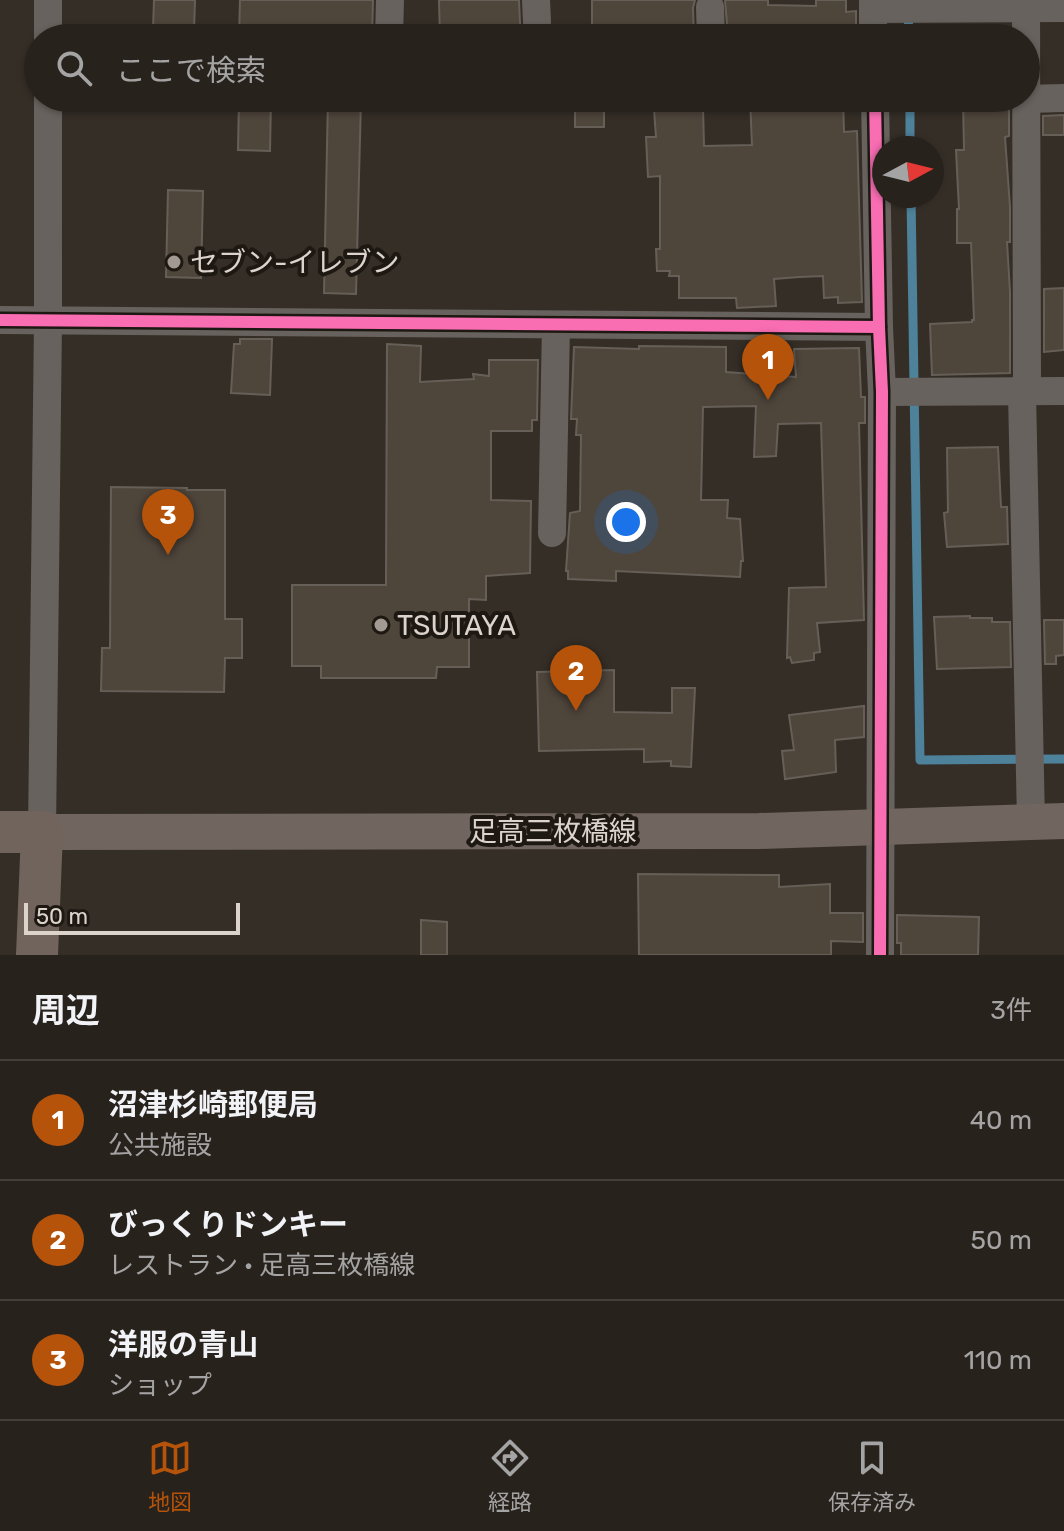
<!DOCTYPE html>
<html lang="ja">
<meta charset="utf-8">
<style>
:root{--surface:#28221d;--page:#302a26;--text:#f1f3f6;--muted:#a5a4a4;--line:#443f3b;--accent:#b45309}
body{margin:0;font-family:Rubik,"Noto Sans JP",sans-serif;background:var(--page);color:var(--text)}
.compass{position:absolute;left:872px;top:136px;width:72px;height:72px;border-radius:50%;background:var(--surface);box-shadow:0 2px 6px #0004;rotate:83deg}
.scale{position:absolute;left:24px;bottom:20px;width:216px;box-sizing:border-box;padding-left:8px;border:4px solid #dcd4cc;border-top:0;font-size:22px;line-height:28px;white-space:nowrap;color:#dcd4cc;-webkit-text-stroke:6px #1e1812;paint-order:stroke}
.you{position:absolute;left:626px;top:522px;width:28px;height:28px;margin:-20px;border:6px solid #fff;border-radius:50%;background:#1a73e8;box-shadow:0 0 0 12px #1a73e833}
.badge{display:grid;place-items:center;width:52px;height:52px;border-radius:50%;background:var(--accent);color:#fff;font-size:26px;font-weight:700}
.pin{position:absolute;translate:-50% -66px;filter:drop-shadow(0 2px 4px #0008)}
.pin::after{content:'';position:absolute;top:42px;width:28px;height:24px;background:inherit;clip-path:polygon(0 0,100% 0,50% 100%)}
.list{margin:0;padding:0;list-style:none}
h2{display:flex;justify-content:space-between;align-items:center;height:104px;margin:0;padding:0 32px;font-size:34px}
h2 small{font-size:26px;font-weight:400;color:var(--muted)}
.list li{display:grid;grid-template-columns:52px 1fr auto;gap:24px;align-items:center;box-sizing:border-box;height:120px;padding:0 32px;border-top:2px solid var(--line)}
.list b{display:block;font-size:30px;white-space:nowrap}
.list p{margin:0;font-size:26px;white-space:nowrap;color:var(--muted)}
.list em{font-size:26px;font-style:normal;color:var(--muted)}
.icon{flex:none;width:44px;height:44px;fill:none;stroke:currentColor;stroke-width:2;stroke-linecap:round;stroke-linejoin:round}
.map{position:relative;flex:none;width:1064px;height:955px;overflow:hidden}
.search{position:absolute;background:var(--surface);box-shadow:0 2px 6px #0004;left:24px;right:24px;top:24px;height:88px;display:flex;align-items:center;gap:20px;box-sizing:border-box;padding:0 28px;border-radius:44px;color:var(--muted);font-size:30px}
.sheet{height:464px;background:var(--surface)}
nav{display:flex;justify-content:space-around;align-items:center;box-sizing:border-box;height:112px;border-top:2px solid var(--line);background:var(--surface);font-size:22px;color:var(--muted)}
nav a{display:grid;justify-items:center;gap:4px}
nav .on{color:var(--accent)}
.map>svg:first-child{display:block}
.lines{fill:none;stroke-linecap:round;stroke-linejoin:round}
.stream{stroke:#4e819a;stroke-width:9}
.building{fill:#4e453b;stroke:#655f58;stroke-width:2}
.minor{stroke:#67625d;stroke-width:28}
.major{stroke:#70655f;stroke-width:36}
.highway{stroke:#71645d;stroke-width:42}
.cycleway-casing{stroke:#1e1812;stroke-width:17}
.cycleway{stroke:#f96db3;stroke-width:12}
.poi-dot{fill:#a29a92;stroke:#1e1812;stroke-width:3}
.labels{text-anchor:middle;stroke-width:8;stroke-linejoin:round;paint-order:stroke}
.poi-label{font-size:28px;fill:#dcd4cc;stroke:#1e1812;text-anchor:start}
.street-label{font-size:28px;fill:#dcd4cc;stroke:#1e1812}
</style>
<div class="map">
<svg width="1064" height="955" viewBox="0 0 1064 955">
<rect width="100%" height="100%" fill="#352e27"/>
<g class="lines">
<g class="stream">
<path d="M908,13L909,38"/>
<path d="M910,98V148"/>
<path d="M911,196L920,760L1064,759"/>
</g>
</g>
<g class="building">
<path d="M154,0H195L194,30L153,29Z"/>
<path d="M240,0H373L372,38H239Z"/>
<path d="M439,0H519L520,23L523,38H440Z"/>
<path d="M592,0H695L693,8L694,38H592Z"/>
<path d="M725,0H768V5L816,6V0H846V12L856,11V38H764V35L728,36Z"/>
<path d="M239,98H271L270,151L238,150Z"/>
<path d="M328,98L361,99L356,294L324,293Z"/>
<path d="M750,98H843L844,132L857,131L862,302L838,303V297L824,298L823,276L799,277L774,279L776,306L737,308L736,298H679V276H669L670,271H657L656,249H660V176L648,177L646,137H656L654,109L703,107L704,146L752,145Z"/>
<path d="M963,98H1009V136L1005,137L1010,207V242H1007L1010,292V373L932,375L930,324L972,322V320H974L971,243H957V209H959L956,150H964Z"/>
<rect x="575" y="105" width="29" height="22"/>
<path d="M1064,115V135H1043V116Z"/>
<path d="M168,190L203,191L201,278L166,277Z"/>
<path d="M1064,288V350L1044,352V289Z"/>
<path d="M240,339H272L270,395L231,393L234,344H240Z"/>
<path d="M387,344L421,346L420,382L474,379L473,374L489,376V360H538L537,420H532V431H491V500L531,501L530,573L486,576V600L469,599V667H437L436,678H321V666H292V585H386Z"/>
<path d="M639,346L726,347V372L796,377L794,349L859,348L861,397H865V423H859L864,620L817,623L820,652L814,653V660L792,663L790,657L787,658L789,588L826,587L821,423L778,424L776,456L754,457L756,406L703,407L701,500H728L727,518L740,519L743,561H741L740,577L616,571V581L568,579V571H566L570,513L580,511L581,435H576L577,419H571L574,347L639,349Z"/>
<path d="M998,447L1001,507H1007L1008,544L947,547L944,513L948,512L947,448Z"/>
<path d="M111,487L187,488V490H225V619H242V658H225L224,692L101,691L102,648H110Z"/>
<path d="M970,616V618H992V622H1010L1011,667L937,669L934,617Z"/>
<path d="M1044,620H1064V655L1056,656V664H1045Z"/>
<path d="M614,670V712L672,713V688H695L691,767L671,766V761L644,762V749L539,751L537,672Z"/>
<path d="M864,706V737L835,740L836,772L785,779L782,751L794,750L789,715Z"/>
<path d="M638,874L779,875V887L830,884V913H863V942L831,941V955H639Z"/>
<path d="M897,915L979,917L978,955H901V943H897Z"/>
<path d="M421,920L447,922V955H421Z"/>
</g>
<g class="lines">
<g class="minor">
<path d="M536,0L537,22"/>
<path d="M873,0V38"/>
<path d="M710,7L711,38"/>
<path d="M1026,8L1027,379L1022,392L1031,822"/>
<path d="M873,9L1064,8"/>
<path d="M48,38V0"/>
<path d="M389,38L390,0"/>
<path d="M875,98L879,327L882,392L880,955"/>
<path d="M1026,99L1064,98"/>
<path d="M0,320L879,327"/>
<path d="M882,392L1064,391"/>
<path d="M552,533L556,325"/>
<path d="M42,832L48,321V98"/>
</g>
<path class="major" d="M42,832L759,831L1064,821"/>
<path class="highway" d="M0,832H42L37,955"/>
<g class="cycleway-casing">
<g id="cycleway">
<path d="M875,98L879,327L882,392L880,955"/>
<path d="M0,320L879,327"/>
</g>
</g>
<use href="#cycleway" class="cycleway"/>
</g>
<g class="poi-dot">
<circle cx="174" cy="262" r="8"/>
<circle cx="381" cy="625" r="8"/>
</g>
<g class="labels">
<g class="poi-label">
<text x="190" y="272">セブン-イレブン</text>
<text x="397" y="635">TSUTAYA</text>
</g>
<g class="street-label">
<text x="553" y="841">足高三枚橋線</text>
</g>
</g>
</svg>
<svg class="compass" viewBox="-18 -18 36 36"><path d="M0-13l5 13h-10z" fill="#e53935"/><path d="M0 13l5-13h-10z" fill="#a5a4a4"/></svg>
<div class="scale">50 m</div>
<div class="you"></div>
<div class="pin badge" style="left:768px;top:400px">1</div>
<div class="pin badge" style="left:576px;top:711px">2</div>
<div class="pin badge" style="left:168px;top:555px">3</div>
<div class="search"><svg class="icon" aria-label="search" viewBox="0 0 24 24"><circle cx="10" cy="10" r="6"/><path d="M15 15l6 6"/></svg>ここで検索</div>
</div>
<section class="sheet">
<h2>周辺<small>3件</small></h2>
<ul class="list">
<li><span class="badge">1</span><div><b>沼津杉崎郵便局</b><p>公共施設</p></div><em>40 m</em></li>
<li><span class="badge">2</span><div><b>びっくりドンキー</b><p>レストラン · 足高三枚橋線</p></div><em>50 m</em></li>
<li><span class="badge">3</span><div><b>洋服の青山</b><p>ショップ</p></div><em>110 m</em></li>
</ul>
</section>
<nav>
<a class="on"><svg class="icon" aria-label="map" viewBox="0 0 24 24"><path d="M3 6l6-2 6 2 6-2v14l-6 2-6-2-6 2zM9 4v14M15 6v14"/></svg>地図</a>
<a><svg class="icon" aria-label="directions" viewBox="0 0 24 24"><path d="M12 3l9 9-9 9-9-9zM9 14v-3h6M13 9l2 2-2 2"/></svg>経路</a>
<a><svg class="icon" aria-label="saved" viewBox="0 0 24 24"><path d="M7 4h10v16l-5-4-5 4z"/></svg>保存済み</a>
</nav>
